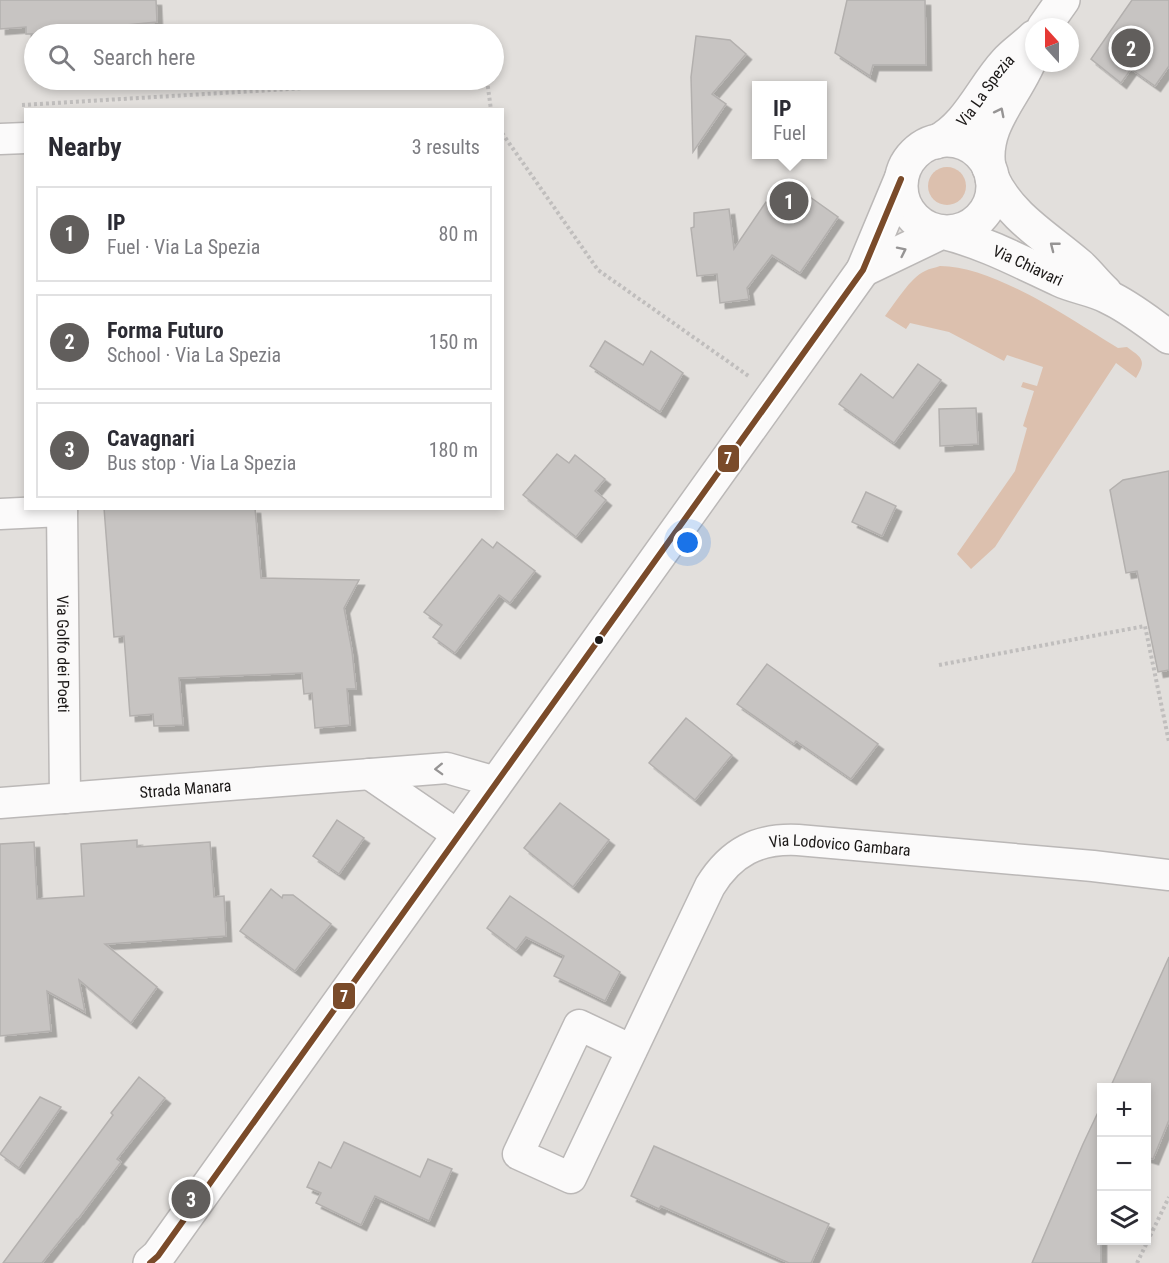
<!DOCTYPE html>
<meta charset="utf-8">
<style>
:root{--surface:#fff;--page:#f7f7f7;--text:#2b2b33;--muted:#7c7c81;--line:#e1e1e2;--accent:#615e5c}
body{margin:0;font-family:"Roboto Condensed",sans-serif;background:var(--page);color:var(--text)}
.controls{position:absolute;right:18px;bottom:18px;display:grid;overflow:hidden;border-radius:0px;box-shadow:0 3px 9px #0003}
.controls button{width:54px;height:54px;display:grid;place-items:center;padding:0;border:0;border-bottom:2px solid var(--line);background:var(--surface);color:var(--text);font:30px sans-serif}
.compass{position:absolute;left:1025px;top:18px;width:54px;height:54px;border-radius:50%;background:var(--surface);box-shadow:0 3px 9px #0003;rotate:339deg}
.you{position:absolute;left:688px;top:543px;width:21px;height:21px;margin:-15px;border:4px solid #fff;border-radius:50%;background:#1a73e8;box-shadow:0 0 0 9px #1a73e833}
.badge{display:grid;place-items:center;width:39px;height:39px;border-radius:50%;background:var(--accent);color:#fff;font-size:20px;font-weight:700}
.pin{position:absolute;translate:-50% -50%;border:3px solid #fff;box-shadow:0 2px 6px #0006}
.popup{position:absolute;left:752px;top:81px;width:75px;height:78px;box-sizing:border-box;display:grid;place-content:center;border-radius:0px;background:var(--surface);filter:drop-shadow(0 2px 4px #0005);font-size:20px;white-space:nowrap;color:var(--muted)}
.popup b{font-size:22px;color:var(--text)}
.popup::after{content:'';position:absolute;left:50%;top:100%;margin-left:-12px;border:12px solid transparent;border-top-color:var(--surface)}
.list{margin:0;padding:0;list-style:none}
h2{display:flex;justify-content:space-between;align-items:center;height:78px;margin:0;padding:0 24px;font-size:26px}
h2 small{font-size:20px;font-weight:400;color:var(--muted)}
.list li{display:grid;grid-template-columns:39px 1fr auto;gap:18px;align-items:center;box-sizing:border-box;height:96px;margin:0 12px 12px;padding:0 12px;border:2px solid var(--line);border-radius:0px}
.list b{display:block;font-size:22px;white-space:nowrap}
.list p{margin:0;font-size:20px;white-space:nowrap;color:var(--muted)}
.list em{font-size:20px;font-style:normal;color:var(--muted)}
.icon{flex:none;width:33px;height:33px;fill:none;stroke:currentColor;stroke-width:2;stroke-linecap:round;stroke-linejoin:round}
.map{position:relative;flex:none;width:1169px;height:1263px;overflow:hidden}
.search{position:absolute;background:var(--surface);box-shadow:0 3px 9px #0003;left:24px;top:24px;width:480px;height:66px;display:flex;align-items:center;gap:15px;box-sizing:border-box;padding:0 21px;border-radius:33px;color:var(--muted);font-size:22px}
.panel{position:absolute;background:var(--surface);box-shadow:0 3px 9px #0003;left:24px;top:108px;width:480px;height:402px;border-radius:0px}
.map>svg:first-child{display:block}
.green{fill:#dcc0ae}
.building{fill:#c7c4c2;stroke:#b3b0ae;stroke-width:1.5;filter:url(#shadow)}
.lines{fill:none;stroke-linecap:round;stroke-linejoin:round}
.street-casing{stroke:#bbb8b7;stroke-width:33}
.secondary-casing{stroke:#bbb8b7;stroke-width:36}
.path{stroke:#c0bebd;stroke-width:4;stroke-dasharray:3 3;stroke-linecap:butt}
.street{stroke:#fbfafa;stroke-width:30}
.secondary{stroke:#fbfafa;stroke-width:33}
.bus-1-casing{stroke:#fff;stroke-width:10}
.bus-1{stroke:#7a4b2a;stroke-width:6}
.oneway{stroke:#969494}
.bus-dot{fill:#1b1817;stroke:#fff;stroke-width:2}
.labels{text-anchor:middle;stroke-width:5;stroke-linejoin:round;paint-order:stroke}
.street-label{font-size:16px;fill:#1b1817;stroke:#fff}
.line-badge{stroke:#fff;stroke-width:2}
.badge-label{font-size:16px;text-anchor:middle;font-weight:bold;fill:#fff}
</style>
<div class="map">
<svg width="1169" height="1263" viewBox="0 0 1169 1263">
<defs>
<filter id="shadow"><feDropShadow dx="5.5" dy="5.5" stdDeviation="0" flood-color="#0004"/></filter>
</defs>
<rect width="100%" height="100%" fill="#e2dfdc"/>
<g class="green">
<circle cx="947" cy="186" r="19"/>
<path d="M940,266C994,266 1072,320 1118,348L1127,347C1142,358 1147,360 1136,378L1116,363L995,547L971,569L957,554L1015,471L1027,428L1023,426L1034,391L1021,387L1023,382L1037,386L1043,367L1007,355L1004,361L949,332L910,323L906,329L885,316C896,302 910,278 925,271C930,268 935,268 940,266Z"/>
</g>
<g class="building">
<path d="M0,0H156L157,22L116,26V33L96,34H26V27L0,29Z"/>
<path d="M847,0H925L926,65H873L870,76L835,53Z"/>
<path d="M1132,0H1169V66L1155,86L1131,69L1121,83L1091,59Z"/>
<path d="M696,36L730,40L746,54L712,94L726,104L693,152L691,77Z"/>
<path d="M810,197L838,217L800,273L772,255L747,288L749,299L720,303L717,274L697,276L691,228L694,227V213L729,209L734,249L766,202L792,222Z"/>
<path d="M605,341L643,365L651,351L683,373L660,412L590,366Z"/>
<path d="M918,364L941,380L894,443L839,404L861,374L893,398Z"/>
<path d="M976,408L978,444L940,446L939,409Z"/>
<path d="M557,454L569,463L575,455L605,479L595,491L606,500L576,537L523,495Z"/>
<path d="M1169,471V670L1158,672L1137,571L1126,573L1110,490L1123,480Z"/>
<path d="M866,492L896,506L882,536L852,522Z"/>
<path d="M104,508H255L261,578L359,580L344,608L352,651L356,689H347L350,725L315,728L312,693L304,694L302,673L179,678L183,725L154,726L153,714L130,716L124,636L114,637Z"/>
<path d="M482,539L493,548L497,542L535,571L510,603L499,595L455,653L433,637L442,625L424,612Z"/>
<path d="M767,664L878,744L851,779L796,741L794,744L737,704Z"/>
<path d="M686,718L732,755L695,800L649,763Z"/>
<path d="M560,803L609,840L573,887L524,848Z"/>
<path d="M337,820L364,838L339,874L313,856Z"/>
<path d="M137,840V847L210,842L214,897L224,896L226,936L105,944L157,987L131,1023L79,980L85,1012L47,991L51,1031L0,1036V844L34,842L37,899L84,896L81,844Z"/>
<path d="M271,889L282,898L283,895H293L331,924L295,971L240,931Z"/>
<path d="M510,896L620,972L605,1001L554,976L564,956L526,937L516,950L487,928Z"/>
<path d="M1169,957V1120L1153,1159L1146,1157V1088H1110Z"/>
<path d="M139,1077L165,1098L117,1159L121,1162L78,1219H77L42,1263H3L113,1115L111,1113Z"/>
<path d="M40,1097L61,1107L19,1168L0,1154Z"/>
<path d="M1101,1106V1263H1032L1083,1144Z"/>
<path d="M344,1142L420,1177L428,1159L452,1169L429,1221L375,1196L361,1225L316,1203L321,1193L307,1187L319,1162L331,1168Z"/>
<path d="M654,1146L829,1224L811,1263H789L661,1206L659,1209L631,1196Z"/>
</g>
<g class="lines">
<g class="street-casing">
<g id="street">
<path d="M0,139L26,138"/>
<path id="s1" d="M62,508L65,798"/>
<path d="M0,514L62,511"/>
<path d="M369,774L458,835"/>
<path id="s2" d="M0,803L447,768L496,782"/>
<path id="s3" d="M632,1050L579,1025L518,1154L571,1178L710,886C731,852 758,838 798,840L1093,866L1169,875"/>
</g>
</g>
<g class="secondary-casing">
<g id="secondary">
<path d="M1044,27L1063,0"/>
<circle cx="947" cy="186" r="46"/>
<path id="s4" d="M936,142C968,126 982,88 1006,62C1014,53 1025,46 1034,37"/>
<path d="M989,168C981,123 1020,92 1033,52"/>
<path d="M992,178C1010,217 1048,238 1079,265C1088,273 1096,284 1105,292"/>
<path id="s5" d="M863,270L942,232C984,242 1021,262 1060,280C1075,287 1093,289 1108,297C1130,307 1149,323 1169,337"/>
<path d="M150,1263L158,1256L863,270L901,179"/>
</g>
</g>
<g class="path">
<path d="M487,80L491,110"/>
<path d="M22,105L439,80"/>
<path d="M502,133L598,270L750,377"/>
<path d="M939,665L1145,626L1169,742"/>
<path d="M1146,1227L1153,1229"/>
<path d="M1137,1263L1169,1197"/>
</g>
<use href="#street" class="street"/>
<use href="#secondary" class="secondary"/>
<g class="bus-1-casing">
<path id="bus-1" d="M150,1263L158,1256L863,270L901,179"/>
</g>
<use href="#bus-1" class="bus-1"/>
</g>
<defs><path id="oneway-chevron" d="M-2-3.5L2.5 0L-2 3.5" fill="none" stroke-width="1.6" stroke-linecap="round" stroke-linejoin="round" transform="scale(1.5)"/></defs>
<g class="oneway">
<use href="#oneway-chevron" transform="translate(1000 112) rotate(-63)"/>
<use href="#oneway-chevron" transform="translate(1054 246) rotate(-142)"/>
<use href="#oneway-chevron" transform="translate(902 251) rotate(-26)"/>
<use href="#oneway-chevron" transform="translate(439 769) rotate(178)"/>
</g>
<circle class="bus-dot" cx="599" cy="640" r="5"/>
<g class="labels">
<g class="street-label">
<text dy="6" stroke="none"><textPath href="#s4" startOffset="72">Via La Spezia</textPath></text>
<text dy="6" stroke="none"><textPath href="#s5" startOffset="180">Via Chiavari</textPath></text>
<text dy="6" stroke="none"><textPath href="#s1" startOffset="146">Via Golfo dei Poeti</textPath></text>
<text dy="6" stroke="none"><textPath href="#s2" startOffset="186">Strada Manara</textPath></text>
<text dy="6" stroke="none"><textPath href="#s3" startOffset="730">Via Lodovico Gambara</textPath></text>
</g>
</g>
<g class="line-badge">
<rect x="717" y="444" width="23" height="29" rx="6" fill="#7a4b2a"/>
<rect x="332" y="982" width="24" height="28" rx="6" fill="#7a4b2a"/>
</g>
<g class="badge-label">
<text x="728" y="464">7</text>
<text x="344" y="1002">7</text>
</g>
</svg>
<div class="controls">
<button>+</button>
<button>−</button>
<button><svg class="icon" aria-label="layers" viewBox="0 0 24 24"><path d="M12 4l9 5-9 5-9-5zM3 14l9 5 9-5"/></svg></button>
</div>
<svg class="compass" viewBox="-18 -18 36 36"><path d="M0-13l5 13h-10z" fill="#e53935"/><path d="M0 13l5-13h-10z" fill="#7c7c81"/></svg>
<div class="you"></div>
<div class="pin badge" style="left:789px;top:201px">1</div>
<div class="popup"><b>IP</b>Fuel</div>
<div class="pin badge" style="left:1131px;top:48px">2</div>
<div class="pin badge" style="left:191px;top:1199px">3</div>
<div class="search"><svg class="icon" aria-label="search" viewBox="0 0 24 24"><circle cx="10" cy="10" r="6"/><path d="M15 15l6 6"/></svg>Search here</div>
<section class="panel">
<h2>Nearby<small>3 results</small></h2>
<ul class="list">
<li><span class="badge">1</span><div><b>IP</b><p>Fuel · Via La Spezia</p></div><em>80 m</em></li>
<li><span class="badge">2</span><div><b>Forma Futuro</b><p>School · Via La Spezia</p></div><em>150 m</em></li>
<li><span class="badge">3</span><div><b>Cavagnari</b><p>Bus stop · Via La Spezia</p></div><em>180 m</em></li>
</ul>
</section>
</div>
